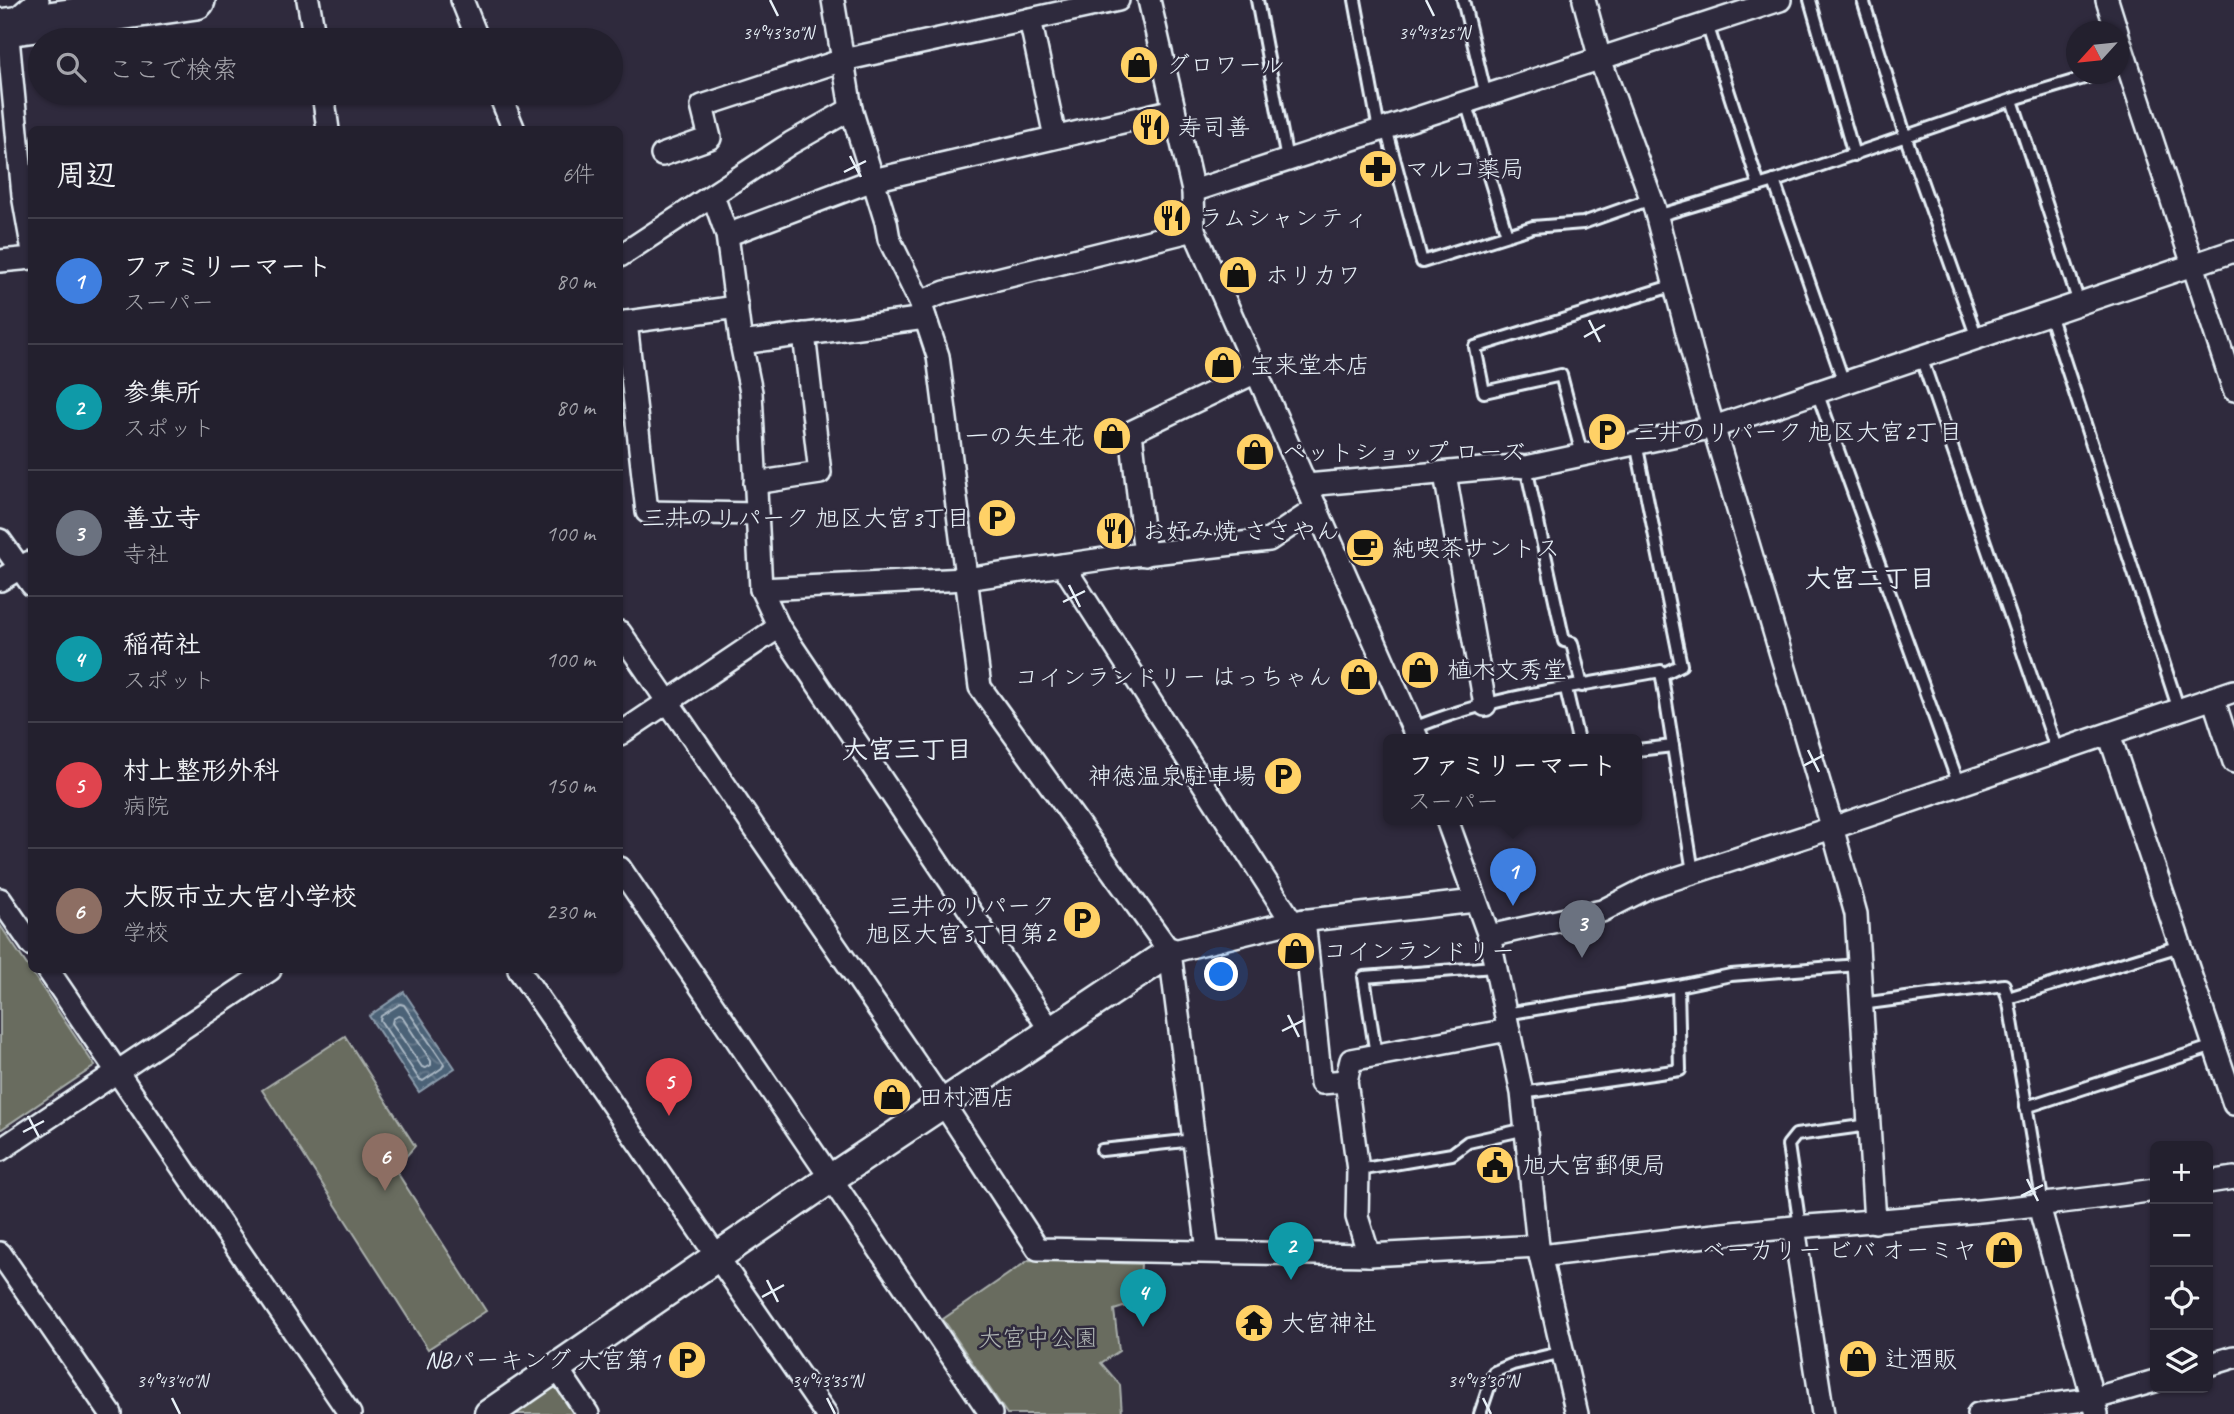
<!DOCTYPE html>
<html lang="ja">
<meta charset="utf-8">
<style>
:root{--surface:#23202e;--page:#2b2836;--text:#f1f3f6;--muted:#a3a3aa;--line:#403e4a;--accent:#b45309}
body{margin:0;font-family:Caveat,"Klee One",sans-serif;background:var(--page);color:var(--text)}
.controls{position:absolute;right:21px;bottom:21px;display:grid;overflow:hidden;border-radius:10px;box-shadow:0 2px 5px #0004}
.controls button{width:63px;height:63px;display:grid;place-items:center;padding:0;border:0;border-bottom:2px solid var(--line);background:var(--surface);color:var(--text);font:35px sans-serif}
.compass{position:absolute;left:2066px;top:21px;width:63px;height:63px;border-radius:50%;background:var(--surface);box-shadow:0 2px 5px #0004;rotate:243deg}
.you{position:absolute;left:1222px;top:975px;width:24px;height:24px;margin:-18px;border:5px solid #fff;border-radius:50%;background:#1a73e8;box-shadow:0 0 0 10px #1a73e833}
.badge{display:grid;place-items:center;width:46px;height:46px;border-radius:50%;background:var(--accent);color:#fff;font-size:23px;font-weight:700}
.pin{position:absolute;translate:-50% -58px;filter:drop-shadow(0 2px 4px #0008)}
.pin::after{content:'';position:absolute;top:37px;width:24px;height:21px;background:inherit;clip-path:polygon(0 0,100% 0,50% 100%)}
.popup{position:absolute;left:1383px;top:734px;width:259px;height:91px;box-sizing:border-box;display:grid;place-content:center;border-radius:10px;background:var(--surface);filter:drop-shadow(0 2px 5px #0005);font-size:23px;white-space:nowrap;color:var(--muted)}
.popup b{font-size:26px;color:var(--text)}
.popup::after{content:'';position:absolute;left:50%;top:100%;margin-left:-14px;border:14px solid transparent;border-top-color:var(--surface)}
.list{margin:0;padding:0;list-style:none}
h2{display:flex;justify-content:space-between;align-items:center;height:91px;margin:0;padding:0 28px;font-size:30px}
h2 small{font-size:23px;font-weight:400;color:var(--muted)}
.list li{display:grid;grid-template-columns:46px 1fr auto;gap:21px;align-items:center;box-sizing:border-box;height:126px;padding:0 28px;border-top:2px solid var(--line)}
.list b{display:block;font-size:26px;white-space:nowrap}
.list p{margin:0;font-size:23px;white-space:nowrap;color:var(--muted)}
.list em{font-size:23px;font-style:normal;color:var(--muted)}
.icon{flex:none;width:38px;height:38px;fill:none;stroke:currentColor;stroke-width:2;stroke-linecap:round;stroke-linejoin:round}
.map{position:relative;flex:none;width:2234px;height:1414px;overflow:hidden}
.search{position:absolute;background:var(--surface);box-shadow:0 2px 5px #0004;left:28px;top:28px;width:595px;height:77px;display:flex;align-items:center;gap:18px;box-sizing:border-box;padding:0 24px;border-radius:38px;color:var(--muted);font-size:26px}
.panel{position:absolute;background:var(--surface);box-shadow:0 2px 5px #0004;left:28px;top:126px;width:595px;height:847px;border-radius:10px}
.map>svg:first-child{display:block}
.green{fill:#696c5e;stroke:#a8aeab;stroke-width:2}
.water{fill:url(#water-waves);stroke:#8a9bab;stroke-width:2}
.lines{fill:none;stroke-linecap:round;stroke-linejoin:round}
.shore{stroke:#aab8c4;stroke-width:2}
.service-casing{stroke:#e8f1f8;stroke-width:16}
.minor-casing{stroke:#e8f1f8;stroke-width:26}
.tertiary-casing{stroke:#e8f1f8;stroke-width:33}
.trunk-casing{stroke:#e8f1f8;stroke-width:42}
.service{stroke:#2f2a3d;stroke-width:10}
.minor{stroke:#2f2a3d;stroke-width:21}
.tertiary{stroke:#2f2a3d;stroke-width:28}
.trunk{stroke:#2f2a3d;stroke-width:37}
.ticks{fill:none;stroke:#e8f1f8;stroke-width:2.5}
.labels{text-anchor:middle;stroke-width:5;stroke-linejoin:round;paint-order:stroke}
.poi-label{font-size:24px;fill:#e8f1f8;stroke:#2f2a3d;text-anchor:start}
.park-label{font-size:24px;fill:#afb5b3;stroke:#2f2a3d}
.neighbourhood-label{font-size:26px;font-weight:bold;fill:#e8f1f8;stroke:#2f2a3d}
.ticks-label{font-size:18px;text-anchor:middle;fill:#e8f1f8;stroke:#2f2a3d;stroke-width:5;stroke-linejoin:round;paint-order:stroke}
</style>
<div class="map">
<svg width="2234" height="1414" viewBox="0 0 2234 1414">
<defs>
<pattern id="water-waves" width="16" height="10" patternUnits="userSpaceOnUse" patternTransform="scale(1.75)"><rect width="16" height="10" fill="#4c6277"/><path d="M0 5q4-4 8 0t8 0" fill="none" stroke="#66798b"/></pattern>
</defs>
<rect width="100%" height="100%" fill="#2f2a3d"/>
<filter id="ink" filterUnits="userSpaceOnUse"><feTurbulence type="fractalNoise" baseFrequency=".0143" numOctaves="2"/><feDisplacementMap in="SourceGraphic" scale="14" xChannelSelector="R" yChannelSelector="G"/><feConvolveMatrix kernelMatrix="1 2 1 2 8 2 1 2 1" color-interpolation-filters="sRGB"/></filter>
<g filter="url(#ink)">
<g class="green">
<path d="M0,925L95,1066L0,1130Z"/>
<path d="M345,1036L415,1146L395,1169L486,1311L428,1349L262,1090Z"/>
<path d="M1029,1260L1141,1264L1139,1302L1114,1310L1119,1351L1101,1363L1120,1385L1122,1414H1007L943,1319Z"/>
<path d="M549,1387L558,1388L576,1414H510Z"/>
</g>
<path class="water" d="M404,992L455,1068L419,1092L369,1016Z"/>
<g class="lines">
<g class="shore">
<path d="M400,1004L404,1005L444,1064L442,1068L423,1081L419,1079L380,1020L381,1016Z"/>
<path d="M398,1016L402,1017L431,1061V1065L426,1068L422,1067L392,1023L393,1019Z"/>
</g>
<g class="service-casing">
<g id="service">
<path d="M1257,0L1287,160"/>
<path d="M1355,0L1379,130"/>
<path d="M1463,0L1486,96"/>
<path d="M1810,0L1854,155"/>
<path d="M1863,0L1906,138L1977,338"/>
<path d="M1707,24L1759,186"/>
<path d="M2012,100L2079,303"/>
<path d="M1466,102L1507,235"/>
<path d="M1386,128L1422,262L1533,227L1583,223L1651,199"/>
<path d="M1774,181L1844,383"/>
<path d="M1657,216L1778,180L2020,97L2097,74"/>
<path d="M2049,314L2179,710"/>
<path d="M1921,357L2057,751"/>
<path d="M1817,392L1959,785"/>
<path d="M1636,443L1681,665L1661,675"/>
<path d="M1582,455L1561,375L1484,392L1475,347L1675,285"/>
<path d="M1526,467L1564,641L1572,643L1582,686"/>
<path d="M1566,689L1578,740"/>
<path d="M1414,728C1492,696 1578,686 1661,671L1693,872"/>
<path d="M1637,750L1673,746"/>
<path d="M2008,998L2180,946"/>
<path d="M1861,1004L2004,985L2009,1003L2043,1205"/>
<path d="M1505,1014L1678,986L1731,975L1858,965"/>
<path d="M1376,1055L1364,977L1494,967"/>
<path d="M1522,1093L1680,1070L1678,986"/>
<path d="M2026,1107L2214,1046"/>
<path d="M1102,1150L1194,1140"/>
<path d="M1358,1170L1452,1154L1468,1142L1526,1129"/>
<path d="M1800,1227L1788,1145L1796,1135L1869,1125"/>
<path d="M1480,1414L1494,1372L1513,1364L1563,1352"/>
</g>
</g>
<g class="minor-casing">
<g id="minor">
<path d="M308,0L315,40"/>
<path d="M462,0L478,40"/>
<path d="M833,0L851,109L886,222L889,239L920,302L938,356L980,687L1170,952L1208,1251"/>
<path d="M1149,0L1193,191L1194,230L1418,740"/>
<path d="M1584,0L1600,59L1654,206L1700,382L1829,816L1856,914L1875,1222"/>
<path d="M2107,0L2117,32"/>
<path d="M1030,19L1055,137"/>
<path d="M2118,36L2234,390"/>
<path d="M323,93L328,130"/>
<path d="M499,93L514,130"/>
<path d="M662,155L710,138L702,106L843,60L1118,0"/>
<path d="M1193,191L1780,0"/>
<path d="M713,196L727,235L741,343L751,392L761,589L779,627L1051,1031"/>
<path d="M727,235L873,180L1174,110"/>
<path d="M32,246L23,195L7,27L38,0"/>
<path d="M620,256L791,143L851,109"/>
<path d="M0,261L32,258"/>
<path d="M920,302L945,292L1194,230"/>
<path d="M626,322L647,512L757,514"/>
<path d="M620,323L737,307"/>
<path d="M741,343L925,318"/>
<path d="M1445,474L1485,705"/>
<path d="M755,483L820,473L804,334"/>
<path d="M1307,485L1515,466L1526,467L1714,427L2234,251"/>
<path d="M0,540L32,585"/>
<path d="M1145,555L1131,432L1256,372"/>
<path d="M1063,565L1292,922"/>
<path d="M0,580L30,562"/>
<path d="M761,589L966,579L1117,557L1269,540L1317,508"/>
<path d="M620,632L943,1103L1038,1249L1369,1255L1538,1246"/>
<path d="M2213,698L2234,762"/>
<path d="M620,734L779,627"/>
<path d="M2109,734L2234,1104"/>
<path d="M1447,820L1489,936L1522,1093L1538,1246L1577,1414"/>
<path d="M620,868L991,1414"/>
<path d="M0,899L32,945"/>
<path d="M1304,920L1321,1083L1346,1081"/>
<path d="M1489,936L1602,911L1649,887L1832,828L2234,691"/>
<path d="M1170,952L1292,922L1475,901"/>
<path d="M48,970L350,1414"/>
<path d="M519,970L826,1414"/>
<path d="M0,1150L270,970"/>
<path d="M2208,1182L2234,1178"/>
<path d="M2039,1206L2097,1414"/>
<path d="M1794,1227L1823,1414"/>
<path d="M0,1253L111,1414"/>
<path d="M1369,1255L1357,1217L1358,1170L1346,1081L1351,1060L1508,1030"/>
<path d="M1540,1256C1625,1246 1710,1234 1795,1227C1915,1218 2036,1207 2155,1190"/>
<path d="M2208,1365L2234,1357"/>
<path d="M557,1368L588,1414"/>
<path d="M1978,1414L2092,1399L2155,1381"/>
</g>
</g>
<g class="tertiary-casing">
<path id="tertiary" d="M489,1414L830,1179L1170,952"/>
</g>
<g class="trunk-casing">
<path id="trunk" d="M0,28L196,0"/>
</g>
<use href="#service" class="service"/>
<use href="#minor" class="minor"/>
<use href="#tertiary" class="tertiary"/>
<use href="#trunk" class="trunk"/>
</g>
</g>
<path class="ticks" d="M770,0L778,16M1426,0L1434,16M850,156L861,177M844,172L866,161M1589,320L1600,342M1584,337L1605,325M1069,585L1080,607M1063,602L1085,591M1808,750L1819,772M1803,766L1824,755M1288,1015L1299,1037M1282,1031L1304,1020M28,1116L39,1137M23,1132L44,1121M2027,1179L2038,1201M2021,1196L2043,1185M767,1280L778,1302M762,1297L784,1285M172,1398L180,1414M827,1398L835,1414M1483,1398L1491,1414"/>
<defs>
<g id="shop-disc" transform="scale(2.0125)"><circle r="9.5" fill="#ffd166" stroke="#2f2a3d"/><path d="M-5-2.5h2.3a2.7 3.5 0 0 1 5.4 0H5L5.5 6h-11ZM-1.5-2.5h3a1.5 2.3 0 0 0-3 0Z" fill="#111"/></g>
<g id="restaurant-disc" transform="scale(2.0125)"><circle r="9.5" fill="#ffd166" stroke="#2f2a3d"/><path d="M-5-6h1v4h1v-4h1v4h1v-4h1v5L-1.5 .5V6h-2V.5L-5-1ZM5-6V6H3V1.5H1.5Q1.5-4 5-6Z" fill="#111"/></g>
<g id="pharmacy-disc" transform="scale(2.0125)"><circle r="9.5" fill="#ffd166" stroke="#2f2a3d"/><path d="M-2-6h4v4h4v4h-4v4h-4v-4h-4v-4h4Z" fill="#111"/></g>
<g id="parking-disc" transform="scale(2.0125)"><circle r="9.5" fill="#ffd166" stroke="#2f2a3d"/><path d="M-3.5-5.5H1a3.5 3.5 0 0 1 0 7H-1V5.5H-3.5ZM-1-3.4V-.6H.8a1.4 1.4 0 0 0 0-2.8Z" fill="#111"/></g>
<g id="cafe-disc" transform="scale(2.0125)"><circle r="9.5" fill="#ffd166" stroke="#2f2a3d"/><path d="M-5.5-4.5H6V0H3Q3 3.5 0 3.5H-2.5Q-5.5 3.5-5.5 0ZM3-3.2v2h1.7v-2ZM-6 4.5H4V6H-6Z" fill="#111"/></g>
<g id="civic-disc" transform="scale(2.0125)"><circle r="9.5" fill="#ffd166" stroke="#2f2a3d"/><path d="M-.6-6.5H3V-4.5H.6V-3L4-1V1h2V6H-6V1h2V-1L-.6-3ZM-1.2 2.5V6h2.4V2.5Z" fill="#111"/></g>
<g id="temple-disc" transform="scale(2.0125)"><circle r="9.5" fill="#ffd166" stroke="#2f2a3d"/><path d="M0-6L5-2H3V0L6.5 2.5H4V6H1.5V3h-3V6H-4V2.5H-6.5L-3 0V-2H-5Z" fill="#111"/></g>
</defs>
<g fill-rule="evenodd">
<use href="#shop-disc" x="1139" y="65"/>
<use href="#restaurant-disc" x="1151" y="127"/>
<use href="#pharmacy-disc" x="1378" y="169"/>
<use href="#restaurant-disc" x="1172" y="218"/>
<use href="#shop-disc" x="1238" y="275"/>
<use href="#shop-disc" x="1223" y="365"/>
<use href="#parking-disc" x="1607" y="432"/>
<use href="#shop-disc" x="1112" y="436"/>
<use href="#shop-disc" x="1255" y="452"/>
<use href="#parking-disc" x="997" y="518"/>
<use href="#restaurant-disc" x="1115" y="531"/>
<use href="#cafe-disc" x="1365" y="548"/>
<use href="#shop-disc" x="1420" y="670"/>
<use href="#shop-disc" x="1359" y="677"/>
<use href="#parking-disc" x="1283" y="776"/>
<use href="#parking-disc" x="1082" y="920"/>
<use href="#shop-disc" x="1296" y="951"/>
<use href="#shop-disc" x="892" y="1097"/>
<use href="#civic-disc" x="1495" y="1165"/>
<use href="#shop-disc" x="2004" y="1250"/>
<use href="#temple-disc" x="1254" y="1323"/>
<use href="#shop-disc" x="1858" y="1359"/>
<use href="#parking-disc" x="687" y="1360"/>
</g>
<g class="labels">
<g class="poi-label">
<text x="1166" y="73">グロワール</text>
<text x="1178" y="135">寿司善</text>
<text x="1405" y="177">マルコ薬局</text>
<text x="1199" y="226">ラムシャンティ</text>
<text x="1265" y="283">ホリカワ</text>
<text x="1250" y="373">宝来堂本店</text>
<text x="1634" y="440">三井のリパーク 旭区大宮2丁目</text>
<text x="1085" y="444" text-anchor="end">一の矢生花</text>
<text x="1282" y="460">ペットショップ ローズ</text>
<text x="970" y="526" text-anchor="end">三井のリパーク 旭区大宮3丁目</text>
<text x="1142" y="539">お好み焼 ささやん</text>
<text x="1392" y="556">純喫茶サントス</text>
<text x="1447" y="678">植木文秀堂</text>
<text x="1332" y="685" text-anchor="end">コインランドリー はっちゃん</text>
<text x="1256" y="784" text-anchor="end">神徳温泉駐車場</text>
<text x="1055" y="914" text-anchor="end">三井のリパーク<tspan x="1055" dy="28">旭区大宮3丁目第2</tspan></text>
<text x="1323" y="959">コインランドリー</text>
<text x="919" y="1105">田村酒店</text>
<text x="1522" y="1173">旭大宮郵便局</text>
<text x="1977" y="1258" text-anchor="end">ベーカリー ビバ オーミヤ</text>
<text x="1281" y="1331">大宮神社</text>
<text x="1885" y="1367">辻酒販</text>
<text x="660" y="1368" text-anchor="end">NBパーキング 大宮第1</text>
</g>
<g class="park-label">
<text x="1038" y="1346">大宮中公園</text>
</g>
<g class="neighbourhood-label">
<text x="1870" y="587">大宮二丁目</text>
<text x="907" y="758">大宮三丁目</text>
</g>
</g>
<g class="ticks-label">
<text x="778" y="39">34°43'30"N</text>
<text x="1434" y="39">34°43'25"N</text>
<text x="172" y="1387">34°43'40"N</text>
<text x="827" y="1387">34°43'35"N</text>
<text x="1483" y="1387">34°43'30"N</text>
</g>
</svg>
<div class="controls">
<button>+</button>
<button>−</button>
<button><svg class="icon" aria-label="locate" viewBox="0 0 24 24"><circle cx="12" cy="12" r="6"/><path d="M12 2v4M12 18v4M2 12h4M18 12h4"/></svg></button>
<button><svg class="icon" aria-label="layers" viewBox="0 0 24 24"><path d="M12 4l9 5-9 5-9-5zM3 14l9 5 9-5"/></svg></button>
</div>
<svg class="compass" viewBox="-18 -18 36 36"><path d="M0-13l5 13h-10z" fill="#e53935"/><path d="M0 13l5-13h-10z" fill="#a3a3aa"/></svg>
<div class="you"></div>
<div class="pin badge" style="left:1513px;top:906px;background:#3f7fe0">1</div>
<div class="popup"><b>ファミリーマート</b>スーパー</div>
<div class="pin badge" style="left:1291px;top:1280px;background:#0f9aa8">2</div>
<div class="pin badge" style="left:1582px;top:958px;background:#6b7280">3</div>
<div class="pin badge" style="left:1143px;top:1327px;background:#0f9aa8">4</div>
<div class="pin badge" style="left:669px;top:1116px;background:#e0444e">5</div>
<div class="pin badge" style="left:385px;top:1191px;background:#8d6e63">6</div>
<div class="search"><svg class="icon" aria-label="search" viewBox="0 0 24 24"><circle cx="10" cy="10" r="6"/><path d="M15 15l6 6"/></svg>ここで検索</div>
<section class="panel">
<h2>周辺<small>6件</small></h2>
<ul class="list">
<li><span class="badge" style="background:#3f7fe0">1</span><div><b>ファミリーマート</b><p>スーパー</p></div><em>80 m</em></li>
<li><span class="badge" style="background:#0f9aa8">2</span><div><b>参集所</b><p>スポット</p></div><em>80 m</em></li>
<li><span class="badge" style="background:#6b7280">3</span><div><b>善立寺</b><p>寺社</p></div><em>100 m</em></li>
<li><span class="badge" style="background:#0f9aa8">4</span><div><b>稲荷社</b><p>スポット</p></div><em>100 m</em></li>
<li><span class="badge" style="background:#e0444e">5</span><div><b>村上整形外科</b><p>病院</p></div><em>150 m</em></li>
<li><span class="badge" style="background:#8d6e63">6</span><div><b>大阪市立大宮小学校</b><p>学校</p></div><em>230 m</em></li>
</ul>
</section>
</div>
